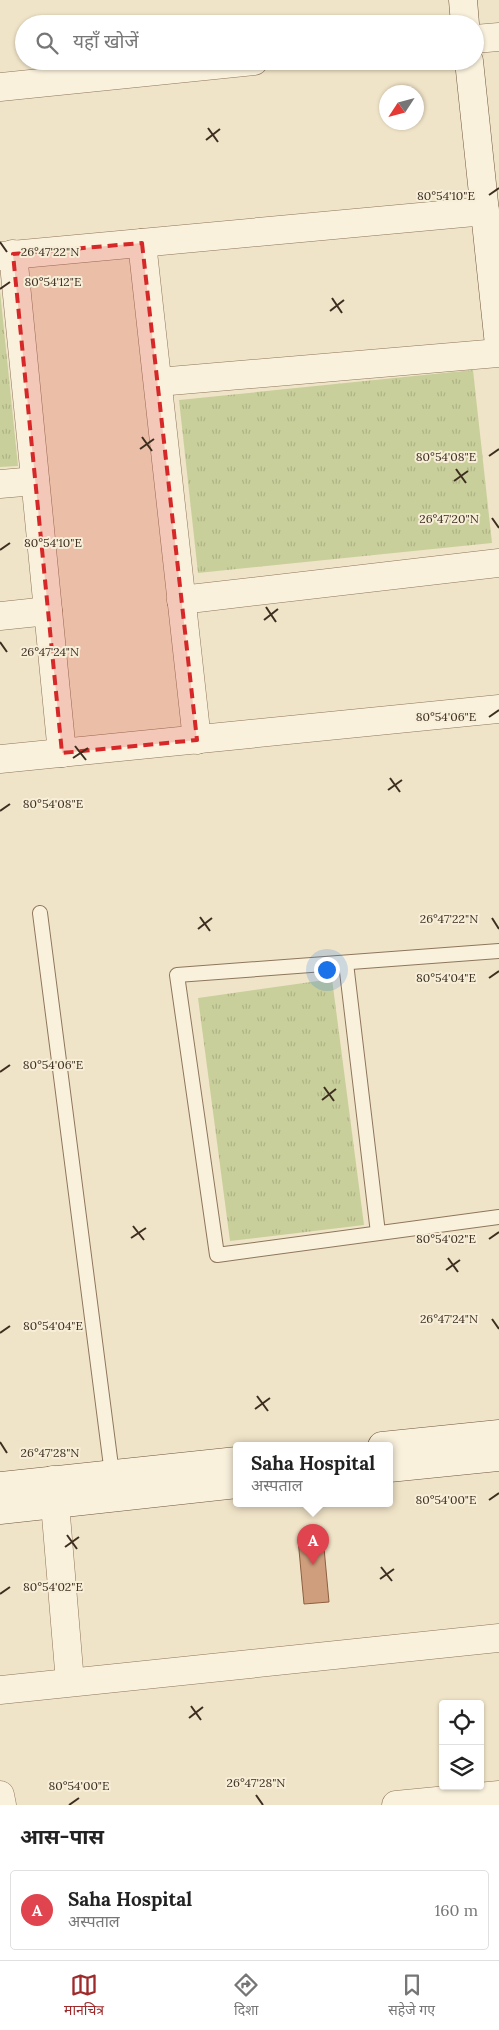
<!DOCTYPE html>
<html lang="hi">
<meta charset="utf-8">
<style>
:root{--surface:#fff;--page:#f2f2f2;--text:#222;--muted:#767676;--line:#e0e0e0;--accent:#9e2a2b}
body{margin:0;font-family:Lora,"Noto Sans Devanagari",serif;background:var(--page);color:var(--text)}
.controls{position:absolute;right:15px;bottom:15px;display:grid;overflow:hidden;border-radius:5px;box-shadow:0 1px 4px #0004}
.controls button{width:45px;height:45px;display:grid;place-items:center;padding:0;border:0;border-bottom:1px solid var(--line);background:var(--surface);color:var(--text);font:25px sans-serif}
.compass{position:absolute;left:379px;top:85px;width:45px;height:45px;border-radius:50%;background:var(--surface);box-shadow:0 1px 4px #0004;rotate:234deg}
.you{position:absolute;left:326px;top:969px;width:18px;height:18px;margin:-12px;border:4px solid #fff;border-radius:50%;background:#1a73e8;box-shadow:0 0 0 8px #1a73e833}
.badge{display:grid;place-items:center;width:32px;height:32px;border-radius:50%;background:var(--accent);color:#fff;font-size:16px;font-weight:700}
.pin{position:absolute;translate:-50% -41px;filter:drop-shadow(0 1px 2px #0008)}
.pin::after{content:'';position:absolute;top:26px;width:18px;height:15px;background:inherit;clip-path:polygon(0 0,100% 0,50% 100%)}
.popup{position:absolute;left:233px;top:1442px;width:160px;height:65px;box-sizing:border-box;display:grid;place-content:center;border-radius:5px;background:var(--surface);filter:drop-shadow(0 1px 4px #0005);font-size:16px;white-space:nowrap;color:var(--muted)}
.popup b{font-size:19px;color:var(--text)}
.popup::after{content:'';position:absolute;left:50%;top:100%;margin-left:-10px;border:10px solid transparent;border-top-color:var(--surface)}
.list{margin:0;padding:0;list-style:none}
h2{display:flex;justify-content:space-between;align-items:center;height:65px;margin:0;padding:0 20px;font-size:21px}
h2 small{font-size:16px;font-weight:400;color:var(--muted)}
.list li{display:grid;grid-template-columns:32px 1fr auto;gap:15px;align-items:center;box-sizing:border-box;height:80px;margin:0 10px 10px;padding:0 10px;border:1px solid var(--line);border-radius:5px}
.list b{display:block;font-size:19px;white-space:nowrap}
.list p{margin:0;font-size:16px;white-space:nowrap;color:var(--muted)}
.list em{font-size:16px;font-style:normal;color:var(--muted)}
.icon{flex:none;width:28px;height:28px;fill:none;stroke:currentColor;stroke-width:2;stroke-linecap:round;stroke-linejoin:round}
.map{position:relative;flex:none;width:499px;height:1805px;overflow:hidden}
.search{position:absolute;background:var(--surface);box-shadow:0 1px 4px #0004;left:15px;right:15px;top:15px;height:55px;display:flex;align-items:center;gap:12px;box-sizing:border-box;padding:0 18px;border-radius:28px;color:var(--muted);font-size:19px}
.sheet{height:155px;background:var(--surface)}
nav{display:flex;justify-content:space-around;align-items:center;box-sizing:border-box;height:70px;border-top:1px solid var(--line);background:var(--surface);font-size:14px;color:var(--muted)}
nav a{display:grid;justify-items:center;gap:2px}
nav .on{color:var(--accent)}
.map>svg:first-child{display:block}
.park{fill:url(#park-tufts)}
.building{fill:#cf9f7d;stroke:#8d5f41}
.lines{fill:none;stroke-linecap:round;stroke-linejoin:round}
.lane-casing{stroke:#8d765c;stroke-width:16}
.street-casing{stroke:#8d765c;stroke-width:29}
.secondary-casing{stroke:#6f573f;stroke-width:29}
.lane{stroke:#faf1dc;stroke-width:14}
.street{stroke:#faf1dc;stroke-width:28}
.secondary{stroke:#faf1dc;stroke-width:28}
.marked{fill:#d62828;fill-opacity:0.2;stroke:#d62828;stroke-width:4;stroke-dasharray:10 6;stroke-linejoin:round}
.ticks{fill:none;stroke:#3d2e20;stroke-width:2}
.ticks-label{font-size:12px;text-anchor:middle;fill:#3d2e20;stroke:#f7eed8;stroke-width:4;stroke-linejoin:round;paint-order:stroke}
</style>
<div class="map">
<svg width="499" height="1805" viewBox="0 0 499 1805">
<defs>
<pattern id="park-tufts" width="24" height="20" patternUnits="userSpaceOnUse" patternTransform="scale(1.25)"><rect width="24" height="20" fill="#c9cf9b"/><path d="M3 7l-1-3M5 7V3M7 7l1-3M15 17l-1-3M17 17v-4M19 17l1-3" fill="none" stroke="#aeb285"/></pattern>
</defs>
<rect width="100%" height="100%" fill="#f0e4c8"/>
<g class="park">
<path d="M0,291L18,466L0,467Z"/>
<path d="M473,370L492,543L198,573L179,400Z"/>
<path d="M332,979L364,1225L230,1241L198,998Z"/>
</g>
<path class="building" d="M323,1537L329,1602L304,1604L298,1539Z"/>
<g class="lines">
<g class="lane-casing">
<g id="lane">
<path d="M40,913L112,1474"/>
<path d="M499,951L177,975L217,1255L499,1217"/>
<path d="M346,963L378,1233"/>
</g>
</g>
<g class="street-casing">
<g id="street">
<path d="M475,39L499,37"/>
<path d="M0,87L254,61"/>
<path d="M142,243L197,740"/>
<path d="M13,254L62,753"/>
<path d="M0,256L485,211"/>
<path d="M158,382L499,353"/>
<path d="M0,484L35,481"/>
<path d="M181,600L499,563"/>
<path d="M0,616L48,611"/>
<path d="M0,759L499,709"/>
<path d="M53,1480L70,1682"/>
<path d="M0,1690L499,1638"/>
<path d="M0,1795L2,1805"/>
<path d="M396,1805L499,1795"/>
</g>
</g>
<g class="secondary-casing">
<g id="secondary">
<path d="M463,0L465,24"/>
<path d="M469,61L499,345"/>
<path d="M382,1446L499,1434"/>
<path d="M389,1468L499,1457"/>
<path d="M0,1486L237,1461"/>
<path d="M0,1510L237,1484"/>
</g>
</g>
<use href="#lane" class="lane"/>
<use href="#street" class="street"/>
<use href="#secondary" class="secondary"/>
</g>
<path class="marked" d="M142,243L197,740L62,753L13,254Z"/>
<path class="ticks" d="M208,128L218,142M206,140L220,129M489,195L499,188M0,242L7,252M0,289L10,282M332,298L342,313M330,311L344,300M142,437L152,451M140,449L154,439M489,456L499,449M456,469L466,483M454,481L468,471M492,518L499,528M0,550L10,543M266,607L276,622M264,620L278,609M0,642L7,652M489,717L499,710M75,746L86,760M73,758L88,748M390,778L400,792M388,790L402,780M0,811L10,804M200,917L210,931M492,918L499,929M198,929L212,918M489,978L499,971M0,1072L10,1065M324,1087L334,1101M322,1100L336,1089M133,1226L144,1240M131,1238L146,1228M489,1239L499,1232M448,1258L458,1272M446,1270L460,1260M492,1319L499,1329M0,1333L10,1326M257,1396L268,1411M255,1409L270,1398M0,1442L7,1453M489,1500L499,1493M67,1535L77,1549M65,1547L79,1537M381,1567L392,1581M380,1579L394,1569M0,1594L10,1587M191,1706L201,1720M189,1718L203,1707M256,1795L263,1805M69,1805L79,1798"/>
<g class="ticks-label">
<text x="446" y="200">80°54'10"E</text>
<text x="50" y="256">26°47'22"N</text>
<text x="53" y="286">80°54'12"E</text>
<text x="446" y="461">80°54'08"E</text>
<text x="449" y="523">26°47'20"N</text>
<text x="53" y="547">80°54'10"E</text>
<text x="50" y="656">26°47'24"N</text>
<text x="446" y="721">80°54'06"E</text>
<text x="53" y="808">80°54'08"E</text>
<text x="449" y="923">26°47'22"N</text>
<text x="446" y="982">80°54'04"E</text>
<text x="53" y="1069">80°54'06"E</text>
<text x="446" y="1243">80°54'02"E</text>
<text x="449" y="1323">26°47'24"N</text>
<text x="53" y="1330">80°54'04"E</text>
<text x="50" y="1457">26°47'28"N</text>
<text x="446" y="1504">80°54'00"E</text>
<text x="53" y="1591">80°54'02"E</text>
<text x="256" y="1787">26°47'28"N</text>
<text x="79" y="1790">80°54'00"E</text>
</g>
</svg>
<div class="controls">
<button><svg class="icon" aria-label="locate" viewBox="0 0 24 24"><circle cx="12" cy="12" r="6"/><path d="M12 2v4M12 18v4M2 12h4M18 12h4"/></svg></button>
<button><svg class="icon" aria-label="layers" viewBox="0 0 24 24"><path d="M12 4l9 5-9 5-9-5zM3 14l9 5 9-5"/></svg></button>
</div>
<svg class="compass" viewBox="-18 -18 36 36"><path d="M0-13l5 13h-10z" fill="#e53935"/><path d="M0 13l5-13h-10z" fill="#767676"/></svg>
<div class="you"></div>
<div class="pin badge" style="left:313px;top:1565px;background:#e0444e">A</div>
<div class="popup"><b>Saha Hospital</b>अस्पताल</div>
<div class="search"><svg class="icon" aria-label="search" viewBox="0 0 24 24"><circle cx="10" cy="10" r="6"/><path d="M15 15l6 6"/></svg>यहाँ खोजें</div>
</div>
<section class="sheet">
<h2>आस-पास<small></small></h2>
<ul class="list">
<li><span class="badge" style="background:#e0444e">A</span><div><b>Saha Hospital</b><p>अस्पताल</p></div><em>160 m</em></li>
</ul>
</section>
<nav>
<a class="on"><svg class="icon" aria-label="map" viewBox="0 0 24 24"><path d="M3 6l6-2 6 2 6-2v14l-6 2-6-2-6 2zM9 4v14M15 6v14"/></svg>मानचित्र</a>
<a><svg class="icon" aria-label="directions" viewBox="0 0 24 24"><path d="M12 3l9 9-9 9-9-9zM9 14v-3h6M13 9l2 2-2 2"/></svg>दिशा</a>
<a><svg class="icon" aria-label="saved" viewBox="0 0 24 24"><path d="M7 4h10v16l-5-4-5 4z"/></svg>सहेजे गए</a>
</nav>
